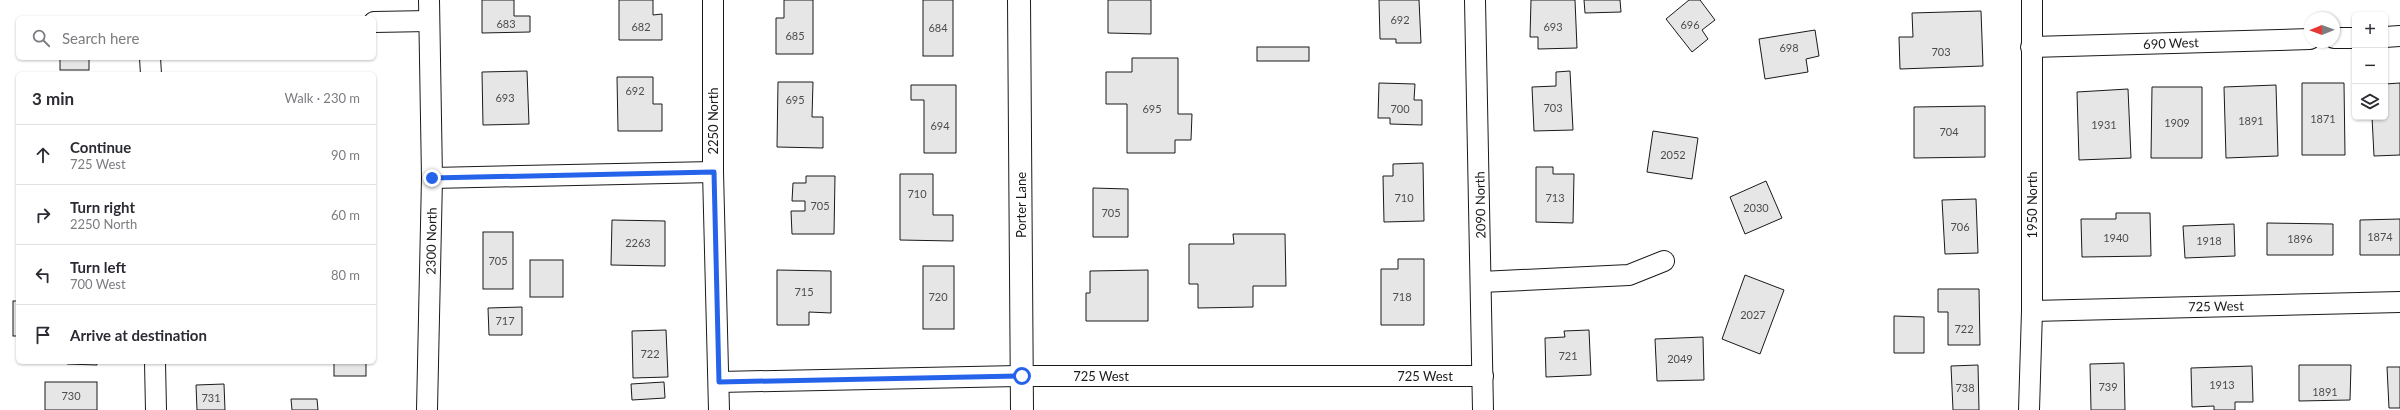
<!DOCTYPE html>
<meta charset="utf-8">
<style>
:root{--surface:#fff;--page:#f7f7f7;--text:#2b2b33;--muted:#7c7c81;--line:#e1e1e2}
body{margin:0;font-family:Lato,sans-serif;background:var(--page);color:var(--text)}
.controls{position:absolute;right:12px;top:12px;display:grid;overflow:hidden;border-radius:6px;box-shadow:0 1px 3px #0004}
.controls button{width:36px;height:36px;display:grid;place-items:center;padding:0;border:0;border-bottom:1px solid var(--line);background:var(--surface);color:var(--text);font:20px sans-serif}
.compass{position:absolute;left:2304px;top:12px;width:36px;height:36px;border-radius:50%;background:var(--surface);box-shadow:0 1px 3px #0004;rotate:269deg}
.stop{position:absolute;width:12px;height:12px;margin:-9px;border:3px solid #2563eb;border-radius:50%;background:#fff}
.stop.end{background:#2563eb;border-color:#fff;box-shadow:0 1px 4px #0008}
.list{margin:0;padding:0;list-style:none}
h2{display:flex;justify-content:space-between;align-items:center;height:52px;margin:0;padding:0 16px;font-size:17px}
h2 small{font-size:13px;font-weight:400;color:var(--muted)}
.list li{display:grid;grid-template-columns:26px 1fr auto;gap:12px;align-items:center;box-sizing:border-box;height:60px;padding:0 16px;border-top:1px solid var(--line)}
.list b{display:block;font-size:15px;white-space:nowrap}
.list p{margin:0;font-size:13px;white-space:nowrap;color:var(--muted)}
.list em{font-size:13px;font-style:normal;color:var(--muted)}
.icon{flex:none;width:22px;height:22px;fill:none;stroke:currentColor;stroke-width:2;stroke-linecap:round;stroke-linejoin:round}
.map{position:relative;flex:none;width:2400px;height:410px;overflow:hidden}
.search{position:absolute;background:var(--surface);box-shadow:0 1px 3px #0004;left:16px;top:16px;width:360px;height:44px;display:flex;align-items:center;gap:10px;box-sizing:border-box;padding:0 14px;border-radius:6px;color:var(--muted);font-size:15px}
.panel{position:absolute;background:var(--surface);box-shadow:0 1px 3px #0004;left:16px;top:72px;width:360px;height:292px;border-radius:6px}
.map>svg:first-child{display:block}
.building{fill:#e6e6e6;stroke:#1a1a1a}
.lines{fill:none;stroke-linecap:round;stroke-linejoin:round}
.minor-casing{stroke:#1a1a1a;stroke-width:22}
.tertiary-casing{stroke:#1a1a1a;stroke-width:24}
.minor{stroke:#fff;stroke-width:20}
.tertiary{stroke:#fff;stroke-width:22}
.route{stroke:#2563eb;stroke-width:5}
.labels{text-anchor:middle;stroke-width:3;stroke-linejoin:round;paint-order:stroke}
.number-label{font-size:11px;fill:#4d4d4d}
.street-label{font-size:13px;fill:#1a1a1a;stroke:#fff}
</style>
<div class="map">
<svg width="2400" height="410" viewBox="0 0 2400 410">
<rect width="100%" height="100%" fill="#fff"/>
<g class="building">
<path d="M482,0H514V16H530V32L482,33Z"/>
<path d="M619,0H653V15L662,14V40H619Z"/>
<path d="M784,0H813V54H776V18H784Z"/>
<rect x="923" y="0" width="30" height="56"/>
<path d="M1108,0H1151V34L1108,33Z"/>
<path d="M1379,0H1419L1421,43H1396V39H1380Z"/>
<path d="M1531,0H1575L1577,48L1538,49V37H1530Z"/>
<path d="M1584,0H1620L1621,12L1585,13Z"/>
<path d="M1689,0H1700L1715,20L1702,30L1708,39L1692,52L1666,19Z"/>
<path d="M1981,11L1983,66L1900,69L1899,37H1913L1912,13Z"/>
<path d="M1815,30L1819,56L1806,59L1808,72L1765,79L1759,39Z"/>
<rect x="1257" y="47" width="52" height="14"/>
<rect x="60" y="58" width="29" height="12"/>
<path d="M1132,58H1178V114H1192L1191,140H1175V153H1127V104H1106V72H1132Z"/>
<path d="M527,71L529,124L483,125L482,72Z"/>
<path d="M1570,71L1573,130L1534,131L1532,87L1556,86V72Z"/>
<path d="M617,77H653V104H662V131H618Z"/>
<path d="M778,82H813L812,117H823V148L777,147Z"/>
<path d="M1379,83L1415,84L1414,100H1422V125L1390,124V118H1378Z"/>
<path d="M2302,83H2344L2345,155H2302Z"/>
<path d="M2400,83V155L2374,156L2372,117H2385V84Z"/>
<path d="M911,85H956V153H924V100H911Z"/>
<path d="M2276,85L2278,156L2226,158L2224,87Z"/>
<path d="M2152,87H2202V158H2151Z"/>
<path d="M2128,89L2131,158L2079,160L2077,92Z"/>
<path d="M1985,106V157L1914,158V107Z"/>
<path d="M1653,131L1698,138L1692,179L1647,172Z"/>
<path d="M1423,163L1424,221L1384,222L1383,176H1393V164Z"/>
<path d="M1536,167H1553V174H1574L1573,223L1536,222Z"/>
<path d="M900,174H933V215H953V241L900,240Z"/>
<path d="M806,176H835L834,234H792L791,211H805V201H792L793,183H806Z"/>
<path d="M1766,181L1782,218L1745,234L1730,197Z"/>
<path d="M1093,188L1128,189V237H1093Z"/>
<path d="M1976,199L1978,253L1945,254L1942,200Z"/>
<path d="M2116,213H2150L2151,256L2082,257L2081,219H2116Z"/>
<path d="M2400,219V255H2360V220Z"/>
<path d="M612,220L665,221V266L611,265Z"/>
<path d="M2267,223L2333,224V255H2267Z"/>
<path d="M2234,224L2235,256L2185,258L2183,226Z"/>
<rect x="483" y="232" width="30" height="57"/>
<path d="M1233,234H1285L1286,286H1253V307L1198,308V284H1189V244H1234Z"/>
<path d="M1398,259H1424V325H1381V269H1398Z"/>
<rect x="530" y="260" width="33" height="37"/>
<rect x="923" y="266" width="31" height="63"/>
<path d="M777,270L831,271V313L809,312V325H777Z"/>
<path d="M1148,270V321H1086V293H1090V271Z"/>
<path d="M1745,275L1784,290L1760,354L1722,339Z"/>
<path d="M1938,289H1979L1980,345H1948V312H1938Z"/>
<rect x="13" y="301" width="5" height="35"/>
<path d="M522,307V335H489L488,308Z"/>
<path d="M1894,316L1924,317V353H1894Z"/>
<path d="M666,330L668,377L633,378L632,331Z"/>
<path d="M1589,330L1591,375L1546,377L1545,338L1565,337L1564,331Z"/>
<path d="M1703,337L1704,380L1657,381L1655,339Z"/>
<path d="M68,362H97V365L67,364Z"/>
<rect x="334" y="362" width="32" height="14"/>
<path d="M2124,363L2125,410H2091L2090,364Z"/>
<path d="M1978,365L1979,410H1953L1951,366Z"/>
<path d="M2299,365H2351L2350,400L2299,401Z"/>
<path d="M2252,366L2253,402H2235V410H2214V406L2192,407L2191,368Z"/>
<path d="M2387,367H2400V408H2389Z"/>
<rect x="45" y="382" width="52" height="28"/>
<path d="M664,382L665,398L632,400L631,384Z"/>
<path d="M224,384L225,410H197L196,385Z"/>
<path d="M291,399H317L318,410H292Z"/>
</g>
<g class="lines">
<g class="minor-casing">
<g id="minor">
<path d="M713,0V172L719,410"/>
<path d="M1475,0L1483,410"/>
<path d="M374,22L429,21"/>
<path d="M2385,37L2400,36"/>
<path d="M2334,38H2355"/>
<path d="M2031,47L2310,39"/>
<path d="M150,58L151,74"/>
<path d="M432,178L713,172"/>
<path d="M1481,282L1629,275L1664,261"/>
<path d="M2032,311L2400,302"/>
<path d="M155,362L156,410"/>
<path d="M719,382L1022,376H1483"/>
<path d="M427,410L432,178L429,0"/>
<path d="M2029,410L2032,311V0"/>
</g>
</g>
<g class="tertiary-casing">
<path id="tertiary" d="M1019,0L1022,410"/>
</g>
<use href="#minor" class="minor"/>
<use href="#tertiary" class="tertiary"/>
</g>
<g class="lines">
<path class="route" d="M432,178L714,172L719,382L1022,376"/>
</g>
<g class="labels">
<g class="number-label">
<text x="1400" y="24">692</text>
<text x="506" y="28">683</text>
<text x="1690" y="29">696</text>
<text x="641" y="31">682</text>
<text x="1553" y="31">693</text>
<text x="938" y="32">684</text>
<text x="795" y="40">685</text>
<text x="1789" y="52">698</text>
<text x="1941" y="56">703</text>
<text x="635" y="95">692</text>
<text x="505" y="102">693</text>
<text x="795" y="104">695</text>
<text x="1553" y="112">703</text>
<text x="1152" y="113">695</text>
<text x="1400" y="113">700</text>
<text x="2323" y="123">1871</text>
<text x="2251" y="125">1891</text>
<text x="2177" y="127">1909</text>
<text x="2104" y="129">1931</text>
<text x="940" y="130">694</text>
<text x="1949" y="136">704</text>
<text x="1673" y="159">2052</text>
<text x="917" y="198">710</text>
<text x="1404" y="202">710</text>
<text x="1555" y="202">713</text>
<text x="820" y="210">705</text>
<text x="1756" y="212">2030</text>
<text x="1111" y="217">705</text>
<text x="1960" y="231">706</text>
<text x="2380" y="241">1874</text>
<text x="2116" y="242">1940</text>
<text x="2300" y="243">1896</text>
<text x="2209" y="245">1918</text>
<text x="638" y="247">2263</text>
<text x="498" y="265">705</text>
<text x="804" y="296">715</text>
<text x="938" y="301">720</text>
<text x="1402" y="301">718</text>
<text x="1753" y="319">2027</text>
<text x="505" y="325">717</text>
<text x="1964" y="333">722</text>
<text x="650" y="358">722</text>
<text x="1568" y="360">721</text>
<text x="1680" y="363">2049</text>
<text x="2222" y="389">1913</text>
<text x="2108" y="391">739</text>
<text x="1965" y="392">738</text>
<text x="2325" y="396">1891</text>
<text x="71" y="400">730</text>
<text x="211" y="402">731</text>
</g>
<g class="street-label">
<text transform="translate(2171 43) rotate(-2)" y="5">690 West</text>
<text transform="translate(713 121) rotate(-90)" y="5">2250 North</text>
<text transform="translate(1021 205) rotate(-90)" y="5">Porter Lane</text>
<text transform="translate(1480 205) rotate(-91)" y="5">2090 North</text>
<text transform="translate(2032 205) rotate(-90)" y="5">1950 North</text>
<text transform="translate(431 241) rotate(-89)" y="5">2300 North</text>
<text transform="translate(2216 306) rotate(-1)" y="5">725 West</text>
<text x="1101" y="381">725 West</text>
<text x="1425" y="381">725 West</text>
</g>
</g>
</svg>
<div class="controls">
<button>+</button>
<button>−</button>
<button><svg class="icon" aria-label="layers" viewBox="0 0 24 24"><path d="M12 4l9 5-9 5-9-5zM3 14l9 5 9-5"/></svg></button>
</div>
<svg class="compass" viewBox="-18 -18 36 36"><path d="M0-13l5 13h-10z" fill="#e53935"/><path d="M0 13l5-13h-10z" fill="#7c7c81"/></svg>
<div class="stop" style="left:1022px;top:376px"></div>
<div class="stop end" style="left:432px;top:178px"></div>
<div class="search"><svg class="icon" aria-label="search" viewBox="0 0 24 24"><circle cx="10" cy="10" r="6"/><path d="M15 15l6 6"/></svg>Search here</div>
<section class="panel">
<h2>3 min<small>Walk · 230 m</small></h2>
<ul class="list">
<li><svg class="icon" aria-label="ahead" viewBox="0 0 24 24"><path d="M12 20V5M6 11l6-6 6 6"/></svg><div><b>Continue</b><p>725 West</p></div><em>90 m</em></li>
<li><svg class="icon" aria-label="right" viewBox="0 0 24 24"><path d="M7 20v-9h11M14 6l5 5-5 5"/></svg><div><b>Turn right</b><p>2250 North</p></div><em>60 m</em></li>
<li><svg class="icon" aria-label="left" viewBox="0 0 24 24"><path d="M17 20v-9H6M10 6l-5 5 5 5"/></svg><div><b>Turn left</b><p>700 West</p></div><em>80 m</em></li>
<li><svg class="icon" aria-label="arrive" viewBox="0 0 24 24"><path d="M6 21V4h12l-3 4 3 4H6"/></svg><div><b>Arrive at destination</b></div></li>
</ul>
</section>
</div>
